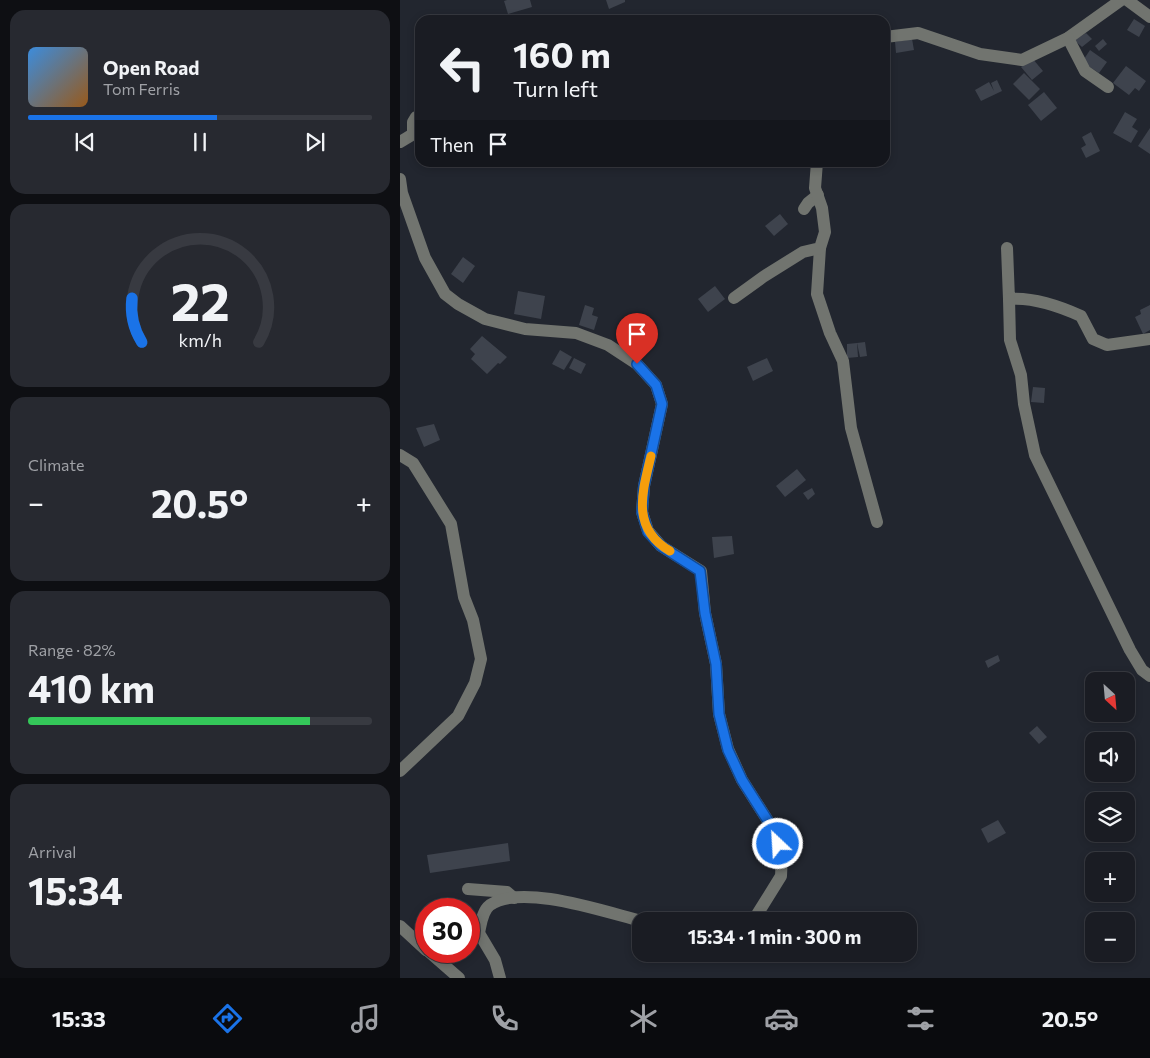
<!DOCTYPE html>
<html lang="en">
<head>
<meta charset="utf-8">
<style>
  :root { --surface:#1a1c23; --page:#272930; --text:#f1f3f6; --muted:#9fa1a6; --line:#383a41; --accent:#1a73e8 }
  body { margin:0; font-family:Commissioner,sans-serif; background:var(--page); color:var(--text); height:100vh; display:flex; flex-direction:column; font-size:19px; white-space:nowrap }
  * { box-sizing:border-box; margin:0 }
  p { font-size:16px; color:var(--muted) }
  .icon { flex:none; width:28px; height:28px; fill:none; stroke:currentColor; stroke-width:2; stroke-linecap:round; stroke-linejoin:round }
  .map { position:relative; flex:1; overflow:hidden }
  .panel { display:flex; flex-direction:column; gap:10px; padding:10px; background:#0e0f13; width:400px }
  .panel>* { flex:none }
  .guide { position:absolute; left:15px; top:15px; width:475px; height:152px; border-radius:15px; box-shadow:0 2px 8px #0003,0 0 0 1px var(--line); background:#1a1c23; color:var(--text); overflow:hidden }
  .needle { width:32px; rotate:154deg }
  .controls { position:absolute; left:685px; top:672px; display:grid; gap:10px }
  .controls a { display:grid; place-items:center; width:50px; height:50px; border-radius:10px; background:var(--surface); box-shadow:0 2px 8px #0003,0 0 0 1px var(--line); font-size:25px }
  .speed { position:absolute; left:15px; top:898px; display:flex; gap:10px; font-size:25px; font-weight:700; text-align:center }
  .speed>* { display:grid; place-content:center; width:65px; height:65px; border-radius:50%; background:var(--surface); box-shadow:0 2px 8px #0003,0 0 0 1px var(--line); line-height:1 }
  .speed .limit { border:8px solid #d22; background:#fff; color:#111 }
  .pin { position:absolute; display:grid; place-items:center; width:42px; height:42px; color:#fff; margin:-51px -21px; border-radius:50% 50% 50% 0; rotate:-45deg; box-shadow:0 0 5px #0007 }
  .pin .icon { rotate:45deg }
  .me { position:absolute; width:55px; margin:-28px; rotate:335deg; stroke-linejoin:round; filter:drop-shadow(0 0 4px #0008) }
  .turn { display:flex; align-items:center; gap:18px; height:105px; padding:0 15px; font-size:22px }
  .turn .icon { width:65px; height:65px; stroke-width:2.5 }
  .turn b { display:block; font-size:35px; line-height:42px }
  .then { display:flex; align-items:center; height:48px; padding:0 15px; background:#0003; gap:10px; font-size:19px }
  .big { font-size:38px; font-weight:700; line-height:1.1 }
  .panel .widget { flex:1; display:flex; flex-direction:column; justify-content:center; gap:8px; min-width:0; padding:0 18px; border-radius:15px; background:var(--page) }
  .panel .dial { align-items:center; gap:0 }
  .dial svg { height:130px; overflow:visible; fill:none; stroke:var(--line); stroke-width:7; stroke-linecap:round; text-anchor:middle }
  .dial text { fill:var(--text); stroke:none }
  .song { display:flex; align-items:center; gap:15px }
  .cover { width:60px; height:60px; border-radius:8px; background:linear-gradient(135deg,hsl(210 70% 55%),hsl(30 70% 35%)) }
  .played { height:5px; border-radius:2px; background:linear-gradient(90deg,var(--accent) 55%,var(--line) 55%) }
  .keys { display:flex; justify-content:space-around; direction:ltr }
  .heat { display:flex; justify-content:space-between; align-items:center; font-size:28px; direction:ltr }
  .charge { height:8px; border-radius:4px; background:linear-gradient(90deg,#34c759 82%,var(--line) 0) }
  .trip { position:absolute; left:232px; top:912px; width:285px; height:50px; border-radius:15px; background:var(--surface); box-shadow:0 2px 8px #0003,0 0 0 1px var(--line); font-weight:700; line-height:50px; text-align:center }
  .tab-bar { display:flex; height:80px; justify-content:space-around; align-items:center; background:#0a0b0e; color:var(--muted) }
  .tab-bar .icon { width:35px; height:35px }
  .tab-bar .current { color:var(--accent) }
  .tab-bar b { font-size:22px; color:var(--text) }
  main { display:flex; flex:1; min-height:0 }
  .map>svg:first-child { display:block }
  .building { fill:#3e434d }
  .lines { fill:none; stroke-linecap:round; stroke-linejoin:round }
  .minor { stroke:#71746f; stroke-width:12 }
  .route-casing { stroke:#114b97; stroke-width:12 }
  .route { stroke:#1a73e8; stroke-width:9 }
  .slow { stroke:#f59e0b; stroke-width:9 }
</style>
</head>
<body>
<main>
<section class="panel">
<div class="widget">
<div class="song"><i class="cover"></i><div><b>Open Road</b><p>Tom Ferris</p></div></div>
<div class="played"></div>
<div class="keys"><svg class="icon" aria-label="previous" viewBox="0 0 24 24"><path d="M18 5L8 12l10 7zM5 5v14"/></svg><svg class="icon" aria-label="pause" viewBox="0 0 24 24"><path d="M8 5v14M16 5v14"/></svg><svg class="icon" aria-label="next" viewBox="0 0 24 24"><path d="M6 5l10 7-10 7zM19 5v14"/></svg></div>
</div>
<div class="widget dial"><svg viewBox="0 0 100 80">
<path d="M14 69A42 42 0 1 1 86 69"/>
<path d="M14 69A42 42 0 0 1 8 42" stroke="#1a73e8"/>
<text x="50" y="56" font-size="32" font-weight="700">22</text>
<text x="50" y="72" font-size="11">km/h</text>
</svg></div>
<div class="widget"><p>Climate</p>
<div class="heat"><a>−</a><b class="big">20.5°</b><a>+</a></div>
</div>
<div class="widget"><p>Range · 82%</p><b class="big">410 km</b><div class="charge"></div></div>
<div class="widget"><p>Arrival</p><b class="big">15:34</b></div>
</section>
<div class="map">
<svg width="750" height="978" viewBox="0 0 750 978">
  <rect width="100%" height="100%" fill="#22262f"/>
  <g class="building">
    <path d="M107,0H130L132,7L108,14L104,1Z"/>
    <path d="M206,0H225V2L209,9Z"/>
    <path d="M734,19L745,26L739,37L727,30Z"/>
    <path d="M686,33L692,39L682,47L674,40Z"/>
    <path d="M512,39L514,50L496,53L495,42Z"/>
    <path d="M703,39L707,44L699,51L695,46Z"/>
    <path d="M690,50L707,62L699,73L682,62Z"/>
    <path d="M632,58L643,71L632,80L621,67Z"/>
    <path d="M726,66L746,81L739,91L735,88L729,95L713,83Z"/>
    <path d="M624,73L640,89L629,100L613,84Z"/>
    <path d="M597,80L602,91L581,101L575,90L589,82L594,91L591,83Z"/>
    <path d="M644,92L657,108L641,121L628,105Z"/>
    <path d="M725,112L737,119L732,127L738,131L731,143L713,133Z"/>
    <path d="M750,128V154L738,146Z"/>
    <path d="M691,132L700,151L686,158L681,148L686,145L682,137Z"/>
    <path d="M380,214L388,224L374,236L365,226Z"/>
    <path d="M63,257L75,266L63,283L51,274Z"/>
    <path d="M315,286L325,299L308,312L298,299Z"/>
    <path d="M118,291L145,296L141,319L114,314Z"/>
    <path d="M185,305L194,308L192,315L198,317L194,330L179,325Z"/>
    <path d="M750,305V330L743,334L735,317L741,314L740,310Z"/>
    <path d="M82,336L107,357L100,364L98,363L87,374L71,359L75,354L70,349Z"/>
    <path d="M465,342L467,356L460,357L457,343Z"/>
    <path d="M457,343L458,357L447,358V344Z"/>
    <path d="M160,350L172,357L164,370L152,364Z"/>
    <path d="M174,358L186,364L181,374L169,368Z"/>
    <path d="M367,358L373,371L353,381L347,367Z"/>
    <path d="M633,387L645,388L644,403L631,402Z"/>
    <path d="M34,424L40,440L24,447L16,428Z"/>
    <path d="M397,469L406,480L385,497L376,486Z"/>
    <path d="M412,488L415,494L408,500L403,493Z"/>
    <path d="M332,536L334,554L314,558L312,537Z"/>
    <path d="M598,655L600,661L588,668L585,661Z"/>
    <path d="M637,726L647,737L639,744L629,733Z"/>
    <path d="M598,820L606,833L588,843L581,829Z"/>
    <path d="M108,843L110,861L30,873L27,855Z"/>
  </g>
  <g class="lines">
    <g class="minor">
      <path d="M727,0L750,17"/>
      <path d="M485,37L518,33L580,54L622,60L668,38L721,0"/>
      <path d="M668,38L685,71L708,87"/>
      <path d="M13,134V122L16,117"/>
      <path d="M0,142L20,130"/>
      <path d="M0,179L2,193L25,258L45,294L58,304L85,319L125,329L176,333L208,345L237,364L256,385L262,404L244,486L242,512L248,531L261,546L301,571L305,613L316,664L319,714L328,749L342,780L375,832L382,855L381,876L353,921"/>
      <path d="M404,209L408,203L418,195"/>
      <path d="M420,248L417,294L430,333L443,361L451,428L477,522"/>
      <path d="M607,248L609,299C634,297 659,306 681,316L693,339L707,345L750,339"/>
      <path d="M334,298L363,277L403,252L420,248L425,232L422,208L415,188L417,162"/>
      <path d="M609,299L610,340L621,375L624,404L635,455L730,650L742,670L750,676"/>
      <path d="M0,455L13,463L51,524L64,597L73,620L81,659L75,683L58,716L0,771"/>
      <path d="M68,889L107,892L114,898"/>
      <path d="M0,926L26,950"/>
      <path d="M28,951L59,978"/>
      <path d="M100,978L95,960L79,933C81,924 82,911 90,905C122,883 205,912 241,921"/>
    </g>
  </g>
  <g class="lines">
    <defs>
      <path id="route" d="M237,364L256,385L262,404L244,486L242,512L248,532L261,546L300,571L305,613L316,664L319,714L328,750L342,780L375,832L378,844"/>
    </defs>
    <use href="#route" class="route-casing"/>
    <use href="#route" class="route"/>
    <path class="slow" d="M251,456C242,493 231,528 270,551"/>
  </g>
</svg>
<div class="controls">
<a><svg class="needle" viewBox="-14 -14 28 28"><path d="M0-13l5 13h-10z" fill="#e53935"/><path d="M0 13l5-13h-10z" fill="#9fa1a6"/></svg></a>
<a><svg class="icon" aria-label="sound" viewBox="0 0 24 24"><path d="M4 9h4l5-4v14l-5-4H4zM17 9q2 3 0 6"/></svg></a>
<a><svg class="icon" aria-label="layers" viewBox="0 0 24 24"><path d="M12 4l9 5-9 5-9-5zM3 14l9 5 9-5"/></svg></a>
<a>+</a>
<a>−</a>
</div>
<div class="speed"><div class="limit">30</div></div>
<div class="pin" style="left:237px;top:364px;background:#d93025"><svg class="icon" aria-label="arrive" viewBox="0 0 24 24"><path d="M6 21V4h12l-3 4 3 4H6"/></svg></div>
<svg class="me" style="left:378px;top:844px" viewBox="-20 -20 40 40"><circle r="17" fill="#1a73e8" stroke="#fff" stroke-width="3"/><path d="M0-11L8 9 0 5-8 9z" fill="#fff"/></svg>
<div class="trip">15:34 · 1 min · 300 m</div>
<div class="guide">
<div class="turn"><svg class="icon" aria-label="left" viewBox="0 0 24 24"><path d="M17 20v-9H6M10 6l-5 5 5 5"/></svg><div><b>160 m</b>Turn left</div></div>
<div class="then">Then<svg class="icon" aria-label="arrive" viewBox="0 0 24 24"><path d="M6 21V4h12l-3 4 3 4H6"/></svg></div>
</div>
</div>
</main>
<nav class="tab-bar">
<b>15:33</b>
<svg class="icon current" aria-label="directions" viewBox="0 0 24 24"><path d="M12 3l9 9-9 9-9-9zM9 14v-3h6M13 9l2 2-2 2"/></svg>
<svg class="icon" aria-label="music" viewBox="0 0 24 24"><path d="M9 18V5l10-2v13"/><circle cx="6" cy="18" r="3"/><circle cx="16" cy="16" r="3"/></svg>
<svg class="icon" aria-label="phone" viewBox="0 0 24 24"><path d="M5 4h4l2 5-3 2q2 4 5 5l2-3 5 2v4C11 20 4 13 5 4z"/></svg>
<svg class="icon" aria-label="climate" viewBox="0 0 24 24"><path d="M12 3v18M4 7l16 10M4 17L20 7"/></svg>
<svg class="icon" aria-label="car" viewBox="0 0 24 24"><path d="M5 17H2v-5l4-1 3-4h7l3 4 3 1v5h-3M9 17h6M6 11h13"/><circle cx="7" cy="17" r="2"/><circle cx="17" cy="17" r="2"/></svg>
<svg class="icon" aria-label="filters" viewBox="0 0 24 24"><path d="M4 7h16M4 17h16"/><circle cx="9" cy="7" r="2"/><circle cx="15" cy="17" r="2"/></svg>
<b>20.5°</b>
</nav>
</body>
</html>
